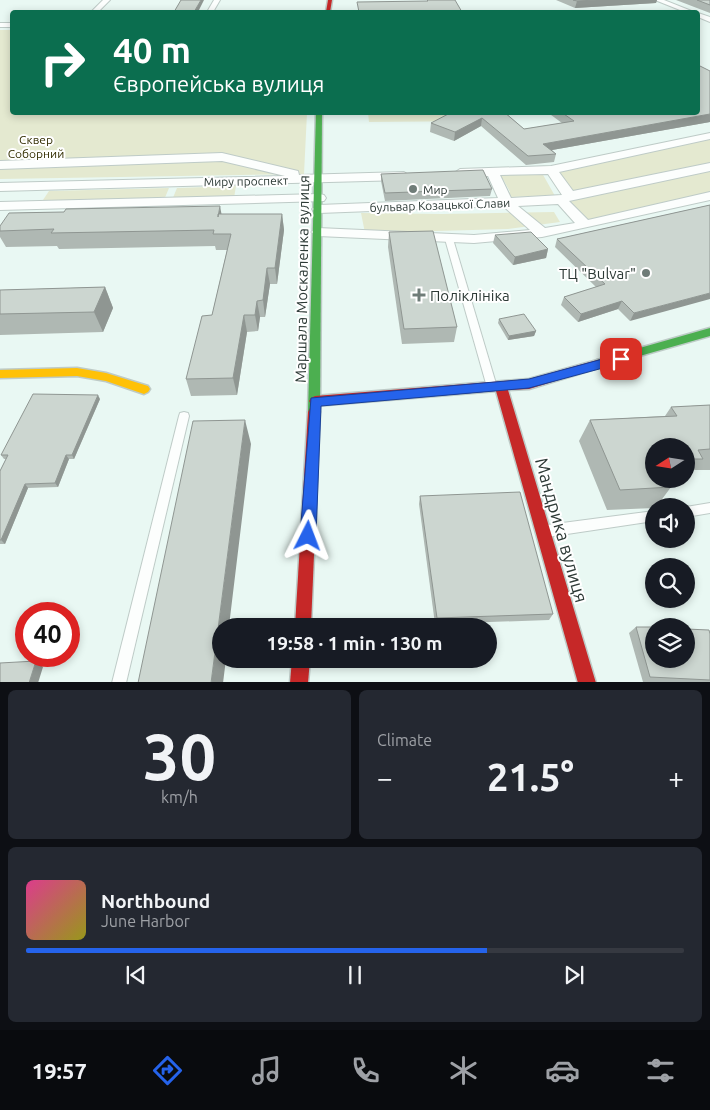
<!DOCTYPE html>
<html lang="en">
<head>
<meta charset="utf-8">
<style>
  :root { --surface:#171b24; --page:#242831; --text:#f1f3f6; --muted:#9ea1a6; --line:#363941; --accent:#2563eb }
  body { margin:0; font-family:Ubuntu,sans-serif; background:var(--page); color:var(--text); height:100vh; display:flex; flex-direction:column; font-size:19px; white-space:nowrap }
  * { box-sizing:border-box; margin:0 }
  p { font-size:16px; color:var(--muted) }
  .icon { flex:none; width:28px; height:28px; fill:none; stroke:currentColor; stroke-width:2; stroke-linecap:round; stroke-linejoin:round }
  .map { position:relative; height:682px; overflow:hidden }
  .details { display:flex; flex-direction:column; gap:8px; padding:8px; background:#0d0f14; flex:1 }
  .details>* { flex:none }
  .top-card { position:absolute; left:10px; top:10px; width:690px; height:105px; border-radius:5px; box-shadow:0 2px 8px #0003; background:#0b6e4f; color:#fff; overflow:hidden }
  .needle { width:32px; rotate:258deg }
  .tools { position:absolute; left:645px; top:438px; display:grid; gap:10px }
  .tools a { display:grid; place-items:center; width:50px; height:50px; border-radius:50%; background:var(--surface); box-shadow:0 2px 8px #0003; font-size:25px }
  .speed { position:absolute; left:15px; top:602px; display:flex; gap:10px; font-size:25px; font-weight:700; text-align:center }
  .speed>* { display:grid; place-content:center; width:65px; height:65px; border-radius:50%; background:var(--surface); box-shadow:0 2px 8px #0003; line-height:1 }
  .speed .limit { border:8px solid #d22; background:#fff; color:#111 }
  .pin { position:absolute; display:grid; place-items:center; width:42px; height:42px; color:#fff; margin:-21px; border-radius:10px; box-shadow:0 2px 8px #0006 }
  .me { position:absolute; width:55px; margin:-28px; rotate:3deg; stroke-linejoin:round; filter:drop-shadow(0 0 4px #0008) }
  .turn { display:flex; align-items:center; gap:18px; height:105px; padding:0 20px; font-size:22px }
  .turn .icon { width:65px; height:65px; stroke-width:2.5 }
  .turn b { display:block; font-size:35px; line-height:42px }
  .big { font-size:38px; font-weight:700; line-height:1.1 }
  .details .tile { flex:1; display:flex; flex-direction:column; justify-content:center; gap:8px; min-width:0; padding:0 18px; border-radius:8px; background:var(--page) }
  .details .dial { align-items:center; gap:0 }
  .dial b { font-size:65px; line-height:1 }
  .song { display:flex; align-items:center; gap:15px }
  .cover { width:60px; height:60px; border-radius:8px; background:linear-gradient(135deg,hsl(330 70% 55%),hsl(60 70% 35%)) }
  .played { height:5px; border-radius:2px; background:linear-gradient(90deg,var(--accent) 70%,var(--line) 70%) }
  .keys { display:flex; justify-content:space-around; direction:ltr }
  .heat { display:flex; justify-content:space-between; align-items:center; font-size:28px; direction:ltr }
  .details .tiles { flex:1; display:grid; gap:8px; grid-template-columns:1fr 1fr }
  .tile:last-child { grid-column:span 2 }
  .trip { position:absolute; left:212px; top:618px; width:285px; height:50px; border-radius:25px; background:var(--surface); box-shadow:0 2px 8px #0003; font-weight:700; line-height:50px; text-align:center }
  .tabs { display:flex; height:80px; justify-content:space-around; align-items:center; background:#090b0e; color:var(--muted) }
  .tabs .icon { width:35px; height:35px }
  .tabs .on { color:var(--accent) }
  .tabs b { font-size:22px; color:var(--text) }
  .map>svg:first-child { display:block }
  .green { fill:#e4e9d0 }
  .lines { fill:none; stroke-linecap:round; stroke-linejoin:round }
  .lane-casing { stroke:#becbc7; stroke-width:2 }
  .street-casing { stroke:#becbc7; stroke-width:2 }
  .fast-casing { stroke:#becbc7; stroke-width:3 }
  .slow-casing { stroke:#becbc7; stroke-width:3 }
  .jam-casing { stroke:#becbc7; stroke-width:3 }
  .lane { fill:#fcfefd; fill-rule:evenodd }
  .street { fill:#fcfefd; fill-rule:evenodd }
  .fast { fill:#4caf50; fill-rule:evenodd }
  .slow { fill:#ffc107; fill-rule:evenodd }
  .jam { fill:#c62828; fill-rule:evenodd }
  .wall { fill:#afb8b3; fill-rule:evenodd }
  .shaded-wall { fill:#8f9692 }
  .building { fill:#ccd6d0; stroke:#8f9692 }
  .route { fill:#2563eb; stroke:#184099 }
  .poi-dot { fill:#6f7c78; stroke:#fff; stroke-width:2 }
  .labels { text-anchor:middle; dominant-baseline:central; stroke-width:4; stroke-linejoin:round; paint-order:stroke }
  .far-park-label { font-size:12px; fill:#322d00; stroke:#fff }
  .far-street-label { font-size:12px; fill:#2d3a36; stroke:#fff }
  .far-poi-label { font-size:12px; fill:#2d3a36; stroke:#fff; text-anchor:start }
  .poi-label { font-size:15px; fill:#2d3a36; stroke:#fff; text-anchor:end }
  .street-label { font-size:15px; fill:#2d3a36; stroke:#fff }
  .near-street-label { font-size:18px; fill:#2d3a36; stroke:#fff }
</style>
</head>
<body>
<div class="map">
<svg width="710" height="683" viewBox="0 0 710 683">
  <rect width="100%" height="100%" fill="#e9f8f3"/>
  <g class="green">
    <path d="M0,30H12V112L307,113L304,174L0,179Z"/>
    <path d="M368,113H482L485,121L369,122Z"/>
    <path d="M710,137V196L585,225L561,200L570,197L551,170Z"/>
    <path d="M542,173L555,196L507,197L505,193L510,192L503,179H499L497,174Z"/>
    <path d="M236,186L234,198L172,200L177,188Z"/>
    <path d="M169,188L164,200L41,203L49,191Z"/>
    <path d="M554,212L560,222L508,229L365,233L361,213L442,214Z"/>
  </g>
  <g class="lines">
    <defs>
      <g id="lane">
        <path d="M446,237H452L453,239L497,387L495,390H489L487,387L445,239Z"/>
        <path d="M184,412L188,413L189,416L126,683H112L179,416L180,413Z"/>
        <path d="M710,503V513L686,517V507Z"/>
        <path d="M654,511V521L547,537L543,535L541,531L543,527L547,525Z"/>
      </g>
      <g id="street">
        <path d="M103,0H110L98,12H91Z"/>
        <path d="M214,0H220L213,12H207Z"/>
        <path d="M655,0H664L694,12H685Z"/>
        <path d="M698,13L710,17V22L698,17Z"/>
        <rect x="0" y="23" width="12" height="4"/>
        <path d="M710,133V139L559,172L573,191L710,163V171L569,201L588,220L710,192V200L542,237L474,243L318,236L311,232L318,228L474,235L530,230L503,206L319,213L312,209L319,205L498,198L488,176L460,177L454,173L460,169L551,166ZM548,174L562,195L511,198L500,175ZM558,204L575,223L545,228L518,206Z"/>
        <path d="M222,153L298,171L299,175L404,172L410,176L404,180L0,191V183L285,176L222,161L0,169V161Z"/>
        <path d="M319,194L324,195L326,198L324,201L0,210V202Z"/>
      </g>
      <g id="fast">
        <path d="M316,112H322L320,412L318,416L314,417L310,416L308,412Z"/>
        <path d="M710,328V336L601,367L597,366L595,363L597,360L601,359Z"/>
      </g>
      <path id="slow" d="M77,368L106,373L148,386L150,389L148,392L144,394L106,381L77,376L0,378V370Z"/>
      <g id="jam">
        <path d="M328,0H332L330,12H326Z"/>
        <path d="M601,359L605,360L607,363L605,366L529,389L508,390L596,683H578L496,391L315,406L311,404L309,401L311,398L315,396L529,379Z"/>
        <path d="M314,407L318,408L320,412L311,626H295L308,412L310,408Z"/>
        <path d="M292,659H310L308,683H290Z"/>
      </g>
    </defs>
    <use href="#lane" class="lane-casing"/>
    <use href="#street" class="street-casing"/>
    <use href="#fast" class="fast-casing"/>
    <use href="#slow" class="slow-casing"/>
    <use href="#jam" class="jam-casing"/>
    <use href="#lane" class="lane"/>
    <use href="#street" class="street"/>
    <use href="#fast" class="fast"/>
    <use href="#slow" class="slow"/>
    <use href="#jam" class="jam"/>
  </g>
  <g class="wall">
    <path d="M556,0H657L656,3L575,8Z"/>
    <path d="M672,0H710V13L676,0Z"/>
    <path d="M710,71V122L552,150L556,154L554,162L526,165L481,126L454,141L430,132L431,123L504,112L524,129L562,123L547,112H698Z"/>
    <path d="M381,174L492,189L490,196L385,201L381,181Z"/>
    <path d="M710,205L630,321L618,309L578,322L561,305L564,297L596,287L555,247L557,239Z"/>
    <path d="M222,214H282L284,230L277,284H270L265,317H260L258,331L247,332L237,395L191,396L186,379L212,315L227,250H216L215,246L59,249L57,246L6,247L0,237V226Z"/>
    <path d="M389,232L457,327L454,342L402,344L388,247Z"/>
    <path d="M495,235L548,249L546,258L513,265L493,243Z"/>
    <path d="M105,287L113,308L103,332L0,335V290Z"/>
    <path d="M499,319L536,331L534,336L508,340L498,323Z"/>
    <path d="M100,399L74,459H69L58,487L28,488L5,544H0V471L6,459H4L1,455Z"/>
    <path d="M710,405V470H694L687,480L668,481L671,487L657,506H654V508L607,510L579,441L590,420L665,416L671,407ZM654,446H686V479H654Z"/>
    <path d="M420,496L553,614L549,620L435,624L419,504Z"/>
    <path d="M636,627L710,634V683L643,682L629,633Z"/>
  </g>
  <g class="shaded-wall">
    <path d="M201,0H204L198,12H194Z"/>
    <path d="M597,0H657L656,3L575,8L577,1Z"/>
    <path d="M710,114V122L541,152L543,144Z"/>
    <path d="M482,118L481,126L454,141L455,132Z"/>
    <path d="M220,206L223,222L218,217Z"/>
    <path d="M282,214L284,230L277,284L275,268Z"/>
    <path d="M548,249L546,258L513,265L515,257Z"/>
    <path d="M267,268L270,284L265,317L263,300Z"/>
    <path d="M105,287L113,308L103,332L94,312Z"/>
    <path d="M710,293V299L630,321L634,313Z"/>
    <path d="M257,301L260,317L258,331L255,315Z"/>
    <path d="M622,301L618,309L578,322L581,314Z"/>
    <path d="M244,315L247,332L237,395L233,378Z"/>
    <path d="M536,331L534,336L508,340L509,336Z"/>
    <path d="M98,395L100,399L74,459L72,455Z"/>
    <path d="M245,420L251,444L229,626H221V659H226L223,683H211Z"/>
    <path d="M66,455L69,459L58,487L55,483Z"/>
    <path d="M25,484L28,488L5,544L1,540Z"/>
    <path d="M36,661L43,667L38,683H29Z"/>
  </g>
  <g class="building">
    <path d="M181,0H201L194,12H174Z"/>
    <path d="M427,0H455L462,12H359L357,2L428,1Z"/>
    <path d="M573,0H597L577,1Z"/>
    <path d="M697,0H710V5Z"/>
    <path d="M698,65L710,71V114L543,144L556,154L528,156L482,118L455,132L431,123L452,112H504L524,129L574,121L561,112H698Z"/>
    <path d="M483,170L492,189L385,193L381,174Z"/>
    <path d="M710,205V293L634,313L622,301L581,314L564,297L605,284L557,239Z"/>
    <path d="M220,206L218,217V214H282L275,268H267L263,300L257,301L255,315H244L233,378L186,379L202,316L212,315L231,234H213L214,230L51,233L54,229L0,231V226L9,213L64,212L66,209Z"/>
    <path d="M433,231L457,327L404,329L389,232Z"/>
    <path d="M531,232L548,249L515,257L495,235Z"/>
    <path d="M105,287L94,312L0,314V290Z"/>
    <path d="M524,314L536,331L509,336L499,319Z"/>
    <path d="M33,394L98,395L72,455H66L55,483L25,484L1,540H0V471L8,455H1Z"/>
    <path d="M710,405V449L698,450L703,459H686V446H654V479H667L671,487L620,490L590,420L677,416L671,407Z"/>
    <path d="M245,420L211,683H138L193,421Z"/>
    <path d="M520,492L553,614L437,618L420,496Z"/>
    <path d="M636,627H654V659H686V629L709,630L710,634V680L650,677Z"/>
    <path d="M36,661L29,683H0V663Z"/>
  </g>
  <path class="route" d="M621,354L625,356V362L529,388L321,406L316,536L313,541L308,543L303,541L300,536L311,398L529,379Z"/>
  <g class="poi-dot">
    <circle cx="413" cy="189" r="5"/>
    <circle cx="646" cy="273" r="5"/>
    <path d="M416.5 287.5h5v5h5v5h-5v5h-5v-5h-5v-5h5z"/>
  </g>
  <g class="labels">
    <g class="far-park-label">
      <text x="36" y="139">Сквер<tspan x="36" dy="14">Соборний</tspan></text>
    </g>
    <g class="far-street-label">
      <text transform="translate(246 181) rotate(-1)">Миру проспект</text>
      <text transform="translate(440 205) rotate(-2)">бульвар Козацької Слави</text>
    </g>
    <g class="far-poi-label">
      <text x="423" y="189">Мир</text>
    </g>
    <g class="poi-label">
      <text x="636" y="273">ТЦ "Bulvar"</text>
      <text x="430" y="295" text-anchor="start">Поліклініка</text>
    </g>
    <g class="street-label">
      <text transform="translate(302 279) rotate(-89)">Маршала Москаленка вулиця</text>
    </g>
    <g class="near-street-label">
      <text transform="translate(562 530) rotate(74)">Мандрика вулиця</text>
    </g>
  </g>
</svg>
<div class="tools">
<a><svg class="needle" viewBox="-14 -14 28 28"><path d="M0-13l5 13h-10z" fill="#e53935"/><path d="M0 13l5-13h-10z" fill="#9ea1a6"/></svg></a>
<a><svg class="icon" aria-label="sound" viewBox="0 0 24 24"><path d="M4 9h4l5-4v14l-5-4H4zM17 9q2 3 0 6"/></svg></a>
<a><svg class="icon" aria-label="search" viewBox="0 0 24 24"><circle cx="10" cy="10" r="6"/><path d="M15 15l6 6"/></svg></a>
<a><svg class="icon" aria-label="layers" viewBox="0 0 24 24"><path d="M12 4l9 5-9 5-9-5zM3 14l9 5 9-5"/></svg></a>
</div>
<div class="speed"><div class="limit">40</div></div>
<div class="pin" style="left:621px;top:359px;background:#d93025"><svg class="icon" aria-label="arrive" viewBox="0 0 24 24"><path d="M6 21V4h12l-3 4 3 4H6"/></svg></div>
<svg class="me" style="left:308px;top:536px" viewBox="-20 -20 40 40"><path d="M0-17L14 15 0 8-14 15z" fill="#2563eb" stroke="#fff" stroke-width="4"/></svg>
<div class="trip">19:58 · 1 min · 130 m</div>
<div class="top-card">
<div class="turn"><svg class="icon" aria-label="right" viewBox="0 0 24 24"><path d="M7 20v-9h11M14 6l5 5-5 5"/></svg><div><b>40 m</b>Європейська вулиця</div></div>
</div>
</div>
<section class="details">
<div class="tiles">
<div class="tile dial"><b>30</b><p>km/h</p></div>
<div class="tile"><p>Climate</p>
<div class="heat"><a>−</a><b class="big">21.5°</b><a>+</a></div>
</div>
<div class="tile">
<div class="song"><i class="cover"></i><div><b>Northbound</b><p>June Harbor</p></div></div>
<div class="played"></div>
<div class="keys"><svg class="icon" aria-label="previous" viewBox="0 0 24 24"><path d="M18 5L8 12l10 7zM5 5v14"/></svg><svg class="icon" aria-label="pause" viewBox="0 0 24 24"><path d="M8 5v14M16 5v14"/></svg><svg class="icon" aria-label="next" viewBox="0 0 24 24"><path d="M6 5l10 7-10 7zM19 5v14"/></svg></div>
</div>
</div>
</section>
<nav class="tabs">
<b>19:57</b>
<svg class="icon on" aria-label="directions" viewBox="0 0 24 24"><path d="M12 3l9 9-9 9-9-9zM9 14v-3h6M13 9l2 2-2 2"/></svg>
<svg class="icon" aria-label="music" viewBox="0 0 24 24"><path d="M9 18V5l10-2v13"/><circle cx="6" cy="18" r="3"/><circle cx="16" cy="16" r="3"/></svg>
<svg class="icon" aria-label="phone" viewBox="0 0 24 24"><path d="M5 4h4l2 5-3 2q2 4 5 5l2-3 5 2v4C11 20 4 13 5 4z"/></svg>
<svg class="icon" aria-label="climate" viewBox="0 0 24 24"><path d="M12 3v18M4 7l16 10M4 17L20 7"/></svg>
<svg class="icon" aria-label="car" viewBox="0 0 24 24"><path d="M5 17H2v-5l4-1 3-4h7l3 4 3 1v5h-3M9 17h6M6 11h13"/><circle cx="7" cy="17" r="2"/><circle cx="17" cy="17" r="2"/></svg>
<svg class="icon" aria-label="filters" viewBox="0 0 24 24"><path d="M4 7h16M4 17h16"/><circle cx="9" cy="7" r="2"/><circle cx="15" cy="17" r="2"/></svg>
</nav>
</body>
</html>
